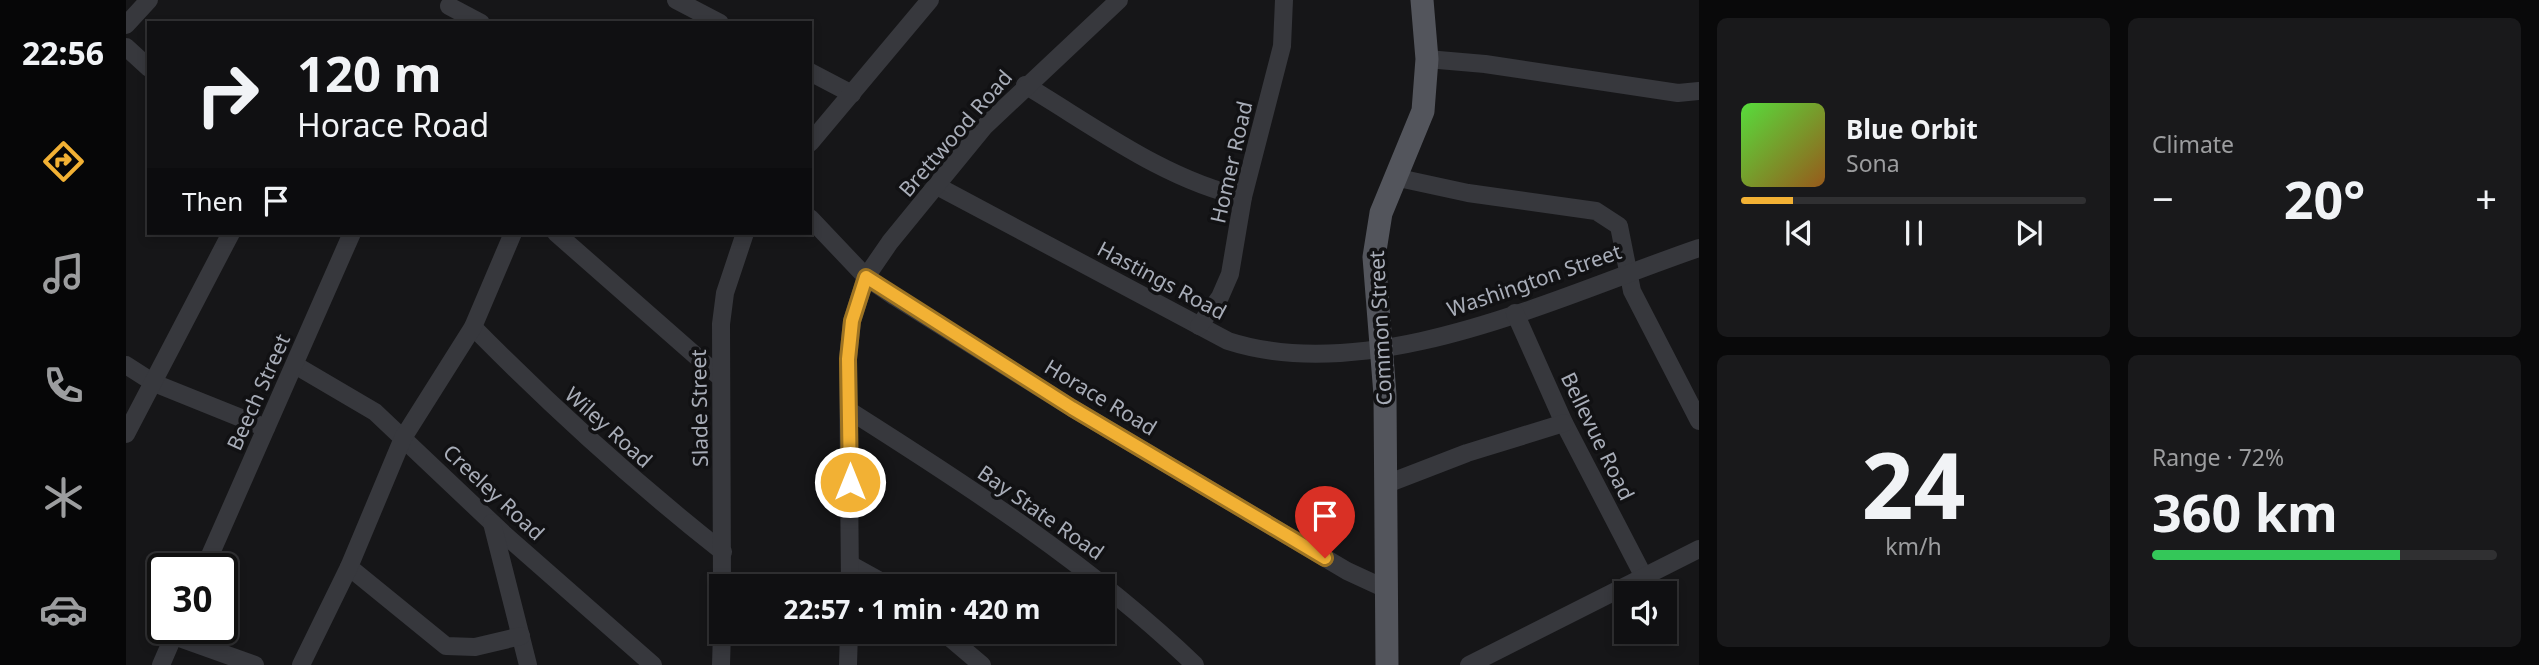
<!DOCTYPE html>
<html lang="en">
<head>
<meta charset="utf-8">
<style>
  :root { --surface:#101012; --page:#19191b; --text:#f1f3f6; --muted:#9c9d9f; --line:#303032; --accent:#f2b134 }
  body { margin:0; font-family:"Noto Sans",sans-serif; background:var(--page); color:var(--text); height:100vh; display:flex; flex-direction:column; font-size:26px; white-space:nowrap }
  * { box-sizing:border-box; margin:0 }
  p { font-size:23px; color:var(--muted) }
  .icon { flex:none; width:38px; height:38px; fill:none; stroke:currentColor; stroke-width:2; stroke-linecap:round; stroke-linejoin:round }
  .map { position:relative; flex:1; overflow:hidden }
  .drawer { display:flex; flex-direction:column; gap:18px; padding:18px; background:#09090a; width:840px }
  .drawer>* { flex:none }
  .banner { position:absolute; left:21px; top:21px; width:665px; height:214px; border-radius:0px; box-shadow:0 4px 10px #0003,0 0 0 2px var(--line); background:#101012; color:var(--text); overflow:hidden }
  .fabs { position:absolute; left:1488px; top:581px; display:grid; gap:14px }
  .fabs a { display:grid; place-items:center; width:63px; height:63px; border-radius:0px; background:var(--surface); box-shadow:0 4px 10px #0003,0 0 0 2px var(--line); font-size:35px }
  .speed { position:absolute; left:21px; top:553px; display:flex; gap:14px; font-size:35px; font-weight:700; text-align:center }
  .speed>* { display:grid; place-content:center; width:91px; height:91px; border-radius:50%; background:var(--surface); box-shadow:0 4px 10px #0003,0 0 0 2px var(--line); line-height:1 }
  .speed .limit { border:4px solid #111; border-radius:10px; background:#fff; color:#111 }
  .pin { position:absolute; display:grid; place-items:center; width:60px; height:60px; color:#fff; margin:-72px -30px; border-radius:50% 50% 50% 0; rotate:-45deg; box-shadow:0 0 7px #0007 }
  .pin .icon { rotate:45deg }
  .me { position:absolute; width:77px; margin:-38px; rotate:0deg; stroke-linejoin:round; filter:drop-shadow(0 0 5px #0008) }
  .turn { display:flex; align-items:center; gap:24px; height:147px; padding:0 35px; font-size:32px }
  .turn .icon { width:91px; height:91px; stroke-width:2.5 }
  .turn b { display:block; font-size:49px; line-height:60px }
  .then { display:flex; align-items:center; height:66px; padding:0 35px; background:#0003; gap:14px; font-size:26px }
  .big { font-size:52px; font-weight:700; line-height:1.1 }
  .drawer .widget { flex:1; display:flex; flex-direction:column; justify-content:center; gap:10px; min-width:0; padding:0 24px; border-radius:10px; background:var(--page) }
  .drawer .dial { align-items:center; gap:0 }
  .dial b { font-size:91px; line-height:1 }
  .song { display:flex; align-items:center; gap:21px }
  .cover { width:84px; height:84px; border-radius:10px; background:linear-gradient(135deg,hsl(110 70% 55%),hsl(30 70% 35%)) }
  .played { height:7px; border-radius:4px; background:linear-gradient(90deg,var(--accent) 15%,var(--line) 15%) }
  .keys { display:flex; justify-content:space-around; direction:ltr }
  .heat { display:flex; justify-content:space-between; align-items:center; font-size:38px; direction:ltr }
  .charge { height:10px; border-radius:5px; background:linear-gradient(90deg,#34c759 72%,var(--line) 0) }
  .drawer .tiles { flex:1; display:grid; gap:18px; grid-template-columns:repeat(2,1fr) }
  .trip { position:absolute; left:583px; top:574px; width:406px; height:70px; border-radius:0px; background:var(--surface); box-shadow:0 4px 10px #0003,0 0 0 2px var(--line); font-weight:700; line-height:70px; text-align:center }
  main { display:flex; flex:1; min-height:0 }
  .tabs { display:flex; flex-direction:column; width:126px; justify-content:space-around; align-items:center; background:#060607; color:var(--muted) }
  .tabs .icon { width:49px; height:49px }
  .tabs .current { color:var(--accent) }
  .tabs b { font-size:32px; color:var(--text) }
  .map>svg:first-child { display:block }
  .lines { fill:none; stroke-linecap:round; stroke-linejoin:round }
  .minor { stroke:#37383d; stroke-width:18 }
  .major { stroke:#53555c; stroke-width:23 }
  .route-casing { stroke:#9d7322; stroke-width:18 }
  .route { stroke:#f2b134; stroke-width:12 }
  .labels { text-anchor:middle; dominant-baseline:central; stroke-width:7; stroke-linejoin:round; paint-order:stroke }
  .street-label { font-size:21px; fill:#a8adb8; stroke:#111113 }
</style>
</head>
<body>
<main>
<nav class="tabs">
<b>22:56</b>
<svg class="icon current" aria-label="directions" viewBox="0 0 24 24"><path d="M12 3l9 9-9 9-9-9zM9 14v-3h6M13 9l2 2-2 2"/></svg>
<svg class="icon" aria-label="music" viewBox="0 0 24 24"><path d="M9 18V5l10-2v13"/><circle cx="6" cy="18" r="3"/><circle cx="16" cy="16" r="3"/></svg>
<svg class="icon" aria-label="phone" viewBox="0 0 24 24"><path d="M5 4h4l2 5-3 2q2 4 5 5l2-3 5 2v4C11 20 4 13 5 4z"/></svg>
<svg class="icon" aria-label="climate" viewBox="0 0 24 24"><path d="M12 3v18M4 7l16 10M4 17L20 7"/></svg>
<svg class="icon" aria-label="car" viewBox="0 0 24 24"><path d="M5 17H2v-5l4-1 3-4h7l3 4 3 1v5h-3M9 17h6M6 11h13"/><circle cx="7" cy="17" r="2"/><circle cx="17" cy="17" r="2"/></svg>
</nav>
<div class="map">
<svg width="1573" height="665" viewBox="0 0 1573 665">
  <rect width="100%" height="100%" fill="#161618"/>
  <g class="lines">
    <g class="minor">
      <path d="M550,0L594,23"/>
      <path d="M323,6L355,23"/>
      <path d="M0,25L23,0"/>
      <path d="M0,47L23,68"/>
      <path d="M1301,59L1359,64L1552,93L1573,91"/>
      <path d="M684,72L726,94"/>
      <path d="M899,85C968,126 1039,180 1117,197"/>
      <path d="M684,143L804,0"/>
      <path d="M1268,177L1342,193L1470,211L1493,226L1506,291L1573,421"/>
      <path d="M811,186L1102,341C1247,388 1435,295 1573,248"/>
      <path d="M684,218L740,277L769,297L946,408L1221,571L1260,589"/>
      <path d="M430,233L595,378"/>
      <path d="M1389,313L1438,423L1518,577"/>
      <path d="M1073,326L1094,297L1104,274L1117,197L1156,46L1158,0"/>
      <path d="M347,327C426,407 508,482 597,552"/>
      <path d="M0,365L28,383L140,428"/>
      <path d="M169,365L249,412L379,535L527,665"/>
      <path d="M724,411C844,487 966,566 1069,665"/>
      <path d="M0,434L105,233"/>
      <path d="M1258,485L1341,453L1438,423"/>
      <path d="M366,523L402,665"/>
      <path d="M725,565L763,586"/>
      <path d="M223,567L320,646L349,647L395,636"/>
      <path d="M78,569L226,233"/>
      <path d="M596,586L595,324L599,293L619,233"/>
      <path d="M724,586L722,359L726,321L740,277L764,242L858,127L993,0"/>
      <path d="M817,632L856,665"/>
      <path d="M48,636L129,665"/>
      <path d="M35,665L51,628"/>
      <path d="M175,665L223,567L277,438L347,327L387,233"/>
      <path d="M595,665L596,632"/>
      <path d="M722,665L723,632"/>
      <path d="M1343,665L1573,549"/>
    </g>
    <path class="major" d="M1261,665L1259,395L1248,257L1255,213L1297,111L1301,59L1296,0"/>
  </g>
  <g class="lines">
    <defs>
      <path id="route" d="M724,482L722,359L726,321L740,277L946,408L1199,558"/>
    </defs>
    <use href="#route" class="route-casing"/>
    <use href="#route" class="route"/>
  </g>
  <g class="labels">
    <g class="street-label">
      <text transform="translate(829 133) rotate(-49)">Brettwood Road</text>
      <text transform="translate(1105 162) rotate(-77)">Homer Road</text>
      <text transform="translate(1036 280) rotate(28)">Hastings Road</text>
      <text transform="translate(1408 280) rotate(-19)">Washington Street</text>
      <text transform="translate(1254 328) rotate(-93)">Common Street</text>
      <text transform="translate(132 392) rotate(-66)">Beech Street</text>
      <text transform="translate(975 397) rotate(31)">Horace Road</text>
      <text transform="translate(573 408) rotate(-91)">Slade Street</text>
      <text transform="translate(483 427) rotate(42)">Wiley Road</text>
      <text transform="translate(1472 436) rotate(64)">Bellevue Road</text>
      <text transform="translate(368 492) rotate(43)">Creeley Road</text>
      <text transform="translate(915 512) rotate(35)">Bay State Road</text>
    </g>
  </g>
</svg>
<div class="fabs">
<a><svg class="icon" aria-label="sound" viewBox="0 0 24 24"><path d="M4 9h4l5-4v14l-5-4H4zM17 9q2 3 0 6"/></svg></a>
</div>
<div class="speed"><div class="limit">30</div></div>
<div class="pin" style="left:1199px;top:558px;background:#d93025"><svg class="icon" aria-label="arrive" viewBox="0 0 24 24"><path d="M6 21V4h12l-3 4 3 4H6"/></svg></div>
<svg class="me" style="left:724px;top:482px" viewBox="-20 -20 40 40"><circle r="17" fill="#f2b134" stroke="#fff" stroke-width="3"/><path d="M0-11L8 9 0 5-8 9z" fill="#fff"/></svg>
<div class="trip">22:57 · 1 min · 420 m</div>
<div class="banner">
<div class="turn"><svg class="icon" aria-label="right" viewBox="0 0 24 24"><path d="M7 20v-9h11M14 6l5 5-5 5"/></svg><div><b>120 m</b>Horace Road</div></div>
<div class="then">Then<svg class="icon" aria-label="arrive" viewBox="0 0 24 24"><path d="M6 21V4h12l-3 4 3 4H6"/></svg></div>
</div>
</div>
<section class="drawer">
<div class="tiles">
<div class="widget">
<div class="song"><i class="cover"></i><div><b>Blue Orbit</b><p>Sona</p></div></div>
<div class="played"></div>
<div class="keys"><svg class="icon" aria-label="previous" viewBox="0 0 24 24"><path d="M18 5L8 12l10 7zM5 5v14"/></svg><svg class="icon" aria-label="pause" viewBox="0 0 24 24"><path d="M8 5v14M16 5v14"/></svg><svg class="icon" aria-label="next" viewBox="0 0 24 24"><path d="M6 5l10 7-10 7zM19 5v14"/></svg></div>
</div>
<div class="widget"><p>Climate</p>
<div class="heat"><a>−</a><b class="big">20°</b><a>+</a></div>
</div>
<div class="widget dial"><b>24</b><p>km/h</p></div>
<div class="widget"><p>Range · 72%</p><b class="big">360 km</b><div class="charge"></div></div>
</div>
</section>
</main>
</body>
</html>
